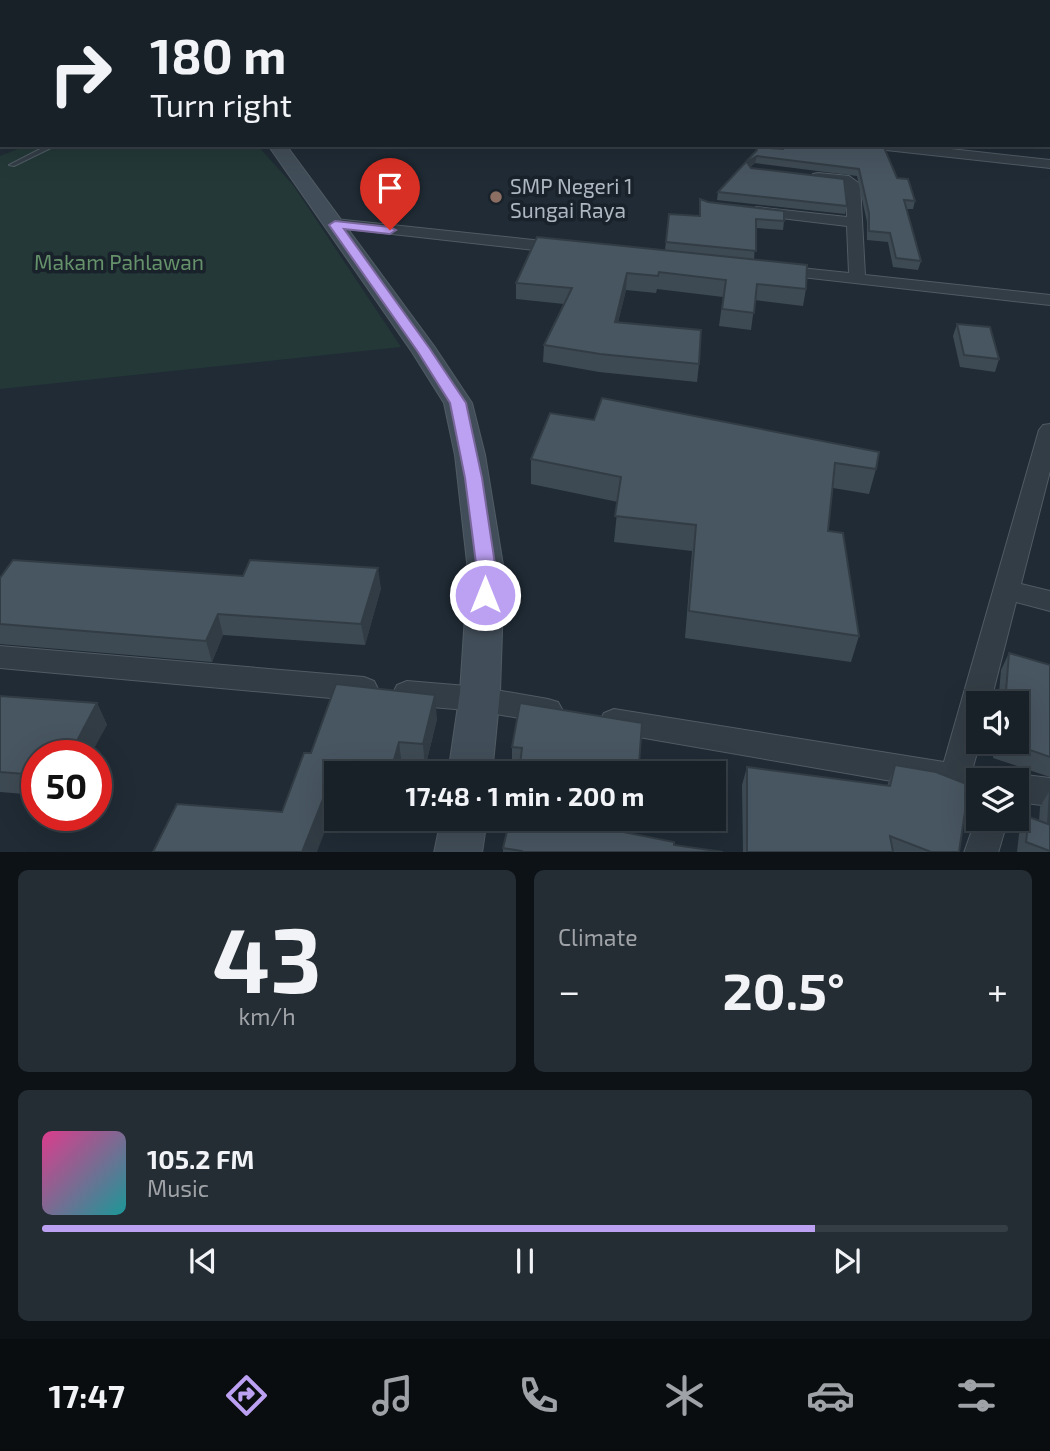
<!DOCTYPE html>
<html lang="en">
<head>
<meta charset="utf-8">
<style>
  :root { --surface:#182028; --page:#252d34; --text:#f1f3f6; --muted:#9fa3a8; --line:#363e45; --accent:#bca0f2 }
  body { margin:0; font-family:"Exo 2",sans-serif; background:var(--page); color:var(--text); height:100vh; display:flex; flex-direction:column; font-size:26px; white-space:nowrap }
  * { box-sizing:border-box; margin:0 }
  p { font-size:23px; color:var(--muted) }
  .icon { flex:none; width:38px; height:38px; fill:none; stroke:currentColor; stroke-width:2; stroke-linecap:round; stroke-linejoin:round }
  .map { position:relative; height:852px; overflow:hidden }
  .sheet { display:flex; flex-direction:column; gap:18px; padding:18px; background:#0d1216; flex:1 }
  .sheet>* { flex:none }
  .guide { position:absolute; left:0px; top:0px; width:1050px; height:147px; box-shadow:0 7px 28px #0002,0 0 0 2px var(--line); background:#182028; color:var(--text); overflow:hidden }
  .controls { position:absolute; left:966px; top:691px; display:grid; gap:14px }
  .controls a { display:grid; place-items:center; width:63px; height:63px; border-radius:0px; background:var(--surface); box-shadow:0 7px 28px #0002,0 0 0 2px var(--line); font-size:35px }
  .speed { position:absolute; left:21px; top:740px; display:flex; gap:14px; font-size:35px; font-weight:700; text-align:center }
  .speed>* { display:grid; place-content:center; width:91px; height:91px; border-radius:50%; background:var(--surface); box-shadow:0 7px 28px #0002,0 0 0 2px var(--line); line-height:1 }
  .speed .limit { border:10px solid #d22; background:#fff; color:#111 }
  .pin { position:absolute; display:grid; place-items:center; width:60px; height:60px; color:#fff; margin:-72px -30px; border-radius:50% 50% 50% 0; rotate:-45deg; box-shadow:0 0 7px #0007 }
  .pin .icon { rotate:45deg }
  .me { position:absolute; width:77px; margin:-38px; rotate:0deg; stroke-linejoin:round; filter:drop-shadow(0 0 5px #0008) }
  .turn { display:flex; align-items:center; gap:24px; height:147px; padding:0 35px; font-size:32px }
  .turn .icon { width:91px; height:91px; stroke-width:2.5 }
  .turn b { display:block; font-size:49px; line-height:60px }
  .big { font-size:52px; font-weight:700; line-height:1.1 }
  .sheet .widget { flex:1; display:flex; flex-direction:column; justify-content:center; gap:10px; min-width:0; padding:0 24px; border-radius:10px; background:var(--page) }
  .sheet .dial { align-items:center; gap:0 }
  .dial b { font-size:91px; line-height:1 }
  .song { display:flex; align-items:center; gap:21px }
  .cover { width:84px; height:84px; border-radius:10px; background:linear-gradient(135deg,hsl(330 70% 55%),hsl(180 70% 35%)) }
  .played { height:7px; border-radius:4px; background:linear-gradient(90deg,var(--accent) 80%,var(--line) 80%) }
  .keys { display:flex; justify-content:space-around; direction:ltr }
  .heat { display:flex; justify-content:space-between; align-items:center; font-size:38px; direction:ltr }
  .sheet .tiles { flex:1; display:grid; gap:18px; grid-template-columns:1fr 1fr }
  .widget:last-child { grid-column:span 2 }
  .trip { position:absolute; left:324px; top:761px; width:402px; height:70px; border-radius:0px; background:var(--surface); box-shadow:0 7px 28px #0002,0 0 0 2px var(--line); font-weight:700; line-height:70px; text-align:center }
  .tab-bar { display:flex; height:112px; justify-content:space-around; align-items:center; background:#0a0d10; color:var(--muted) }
  .tab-bar .icon { width:49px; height:49px }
  .tab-bar .active { color:var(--accent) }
  .tab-bar b { font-size:32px; color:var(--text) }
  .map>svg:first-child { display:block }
  .green { fill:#233837 }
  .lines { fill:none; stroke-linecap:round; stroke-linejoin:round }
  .lane-casing { stroke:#505b64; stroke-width:2 }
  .street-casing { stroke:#505b64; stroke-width:2 }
  .secondary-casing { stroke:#505b64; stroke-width:2 }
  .lane { fill:#333d45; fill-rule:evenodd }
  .street { fill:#333d45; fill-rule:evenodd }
  .secondary { fill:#414d58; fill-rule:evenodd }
  .wall { fill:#3e4a53 }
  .shaded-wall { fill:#323c44 }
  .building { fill:#485661; stroke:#323c44; stroke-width:2 }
  .route { fill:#bca0f2; stroke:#7a689d; stroke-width:2 }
  .education-dot { fill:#8d6e63; stroke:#19222a; stroke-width:2.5 }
  .labels { text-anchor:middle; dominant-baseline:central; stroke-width:7; stroke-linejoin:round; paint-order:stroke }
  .far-poi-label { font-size:21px; fill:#adb8c3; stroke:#19222a; text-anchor:start }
  .far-park-label { font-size:21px; fill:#66926b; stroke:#19222a }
</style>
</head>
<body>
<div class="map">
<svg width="1050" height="853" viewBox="0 0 1050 853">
  <rect width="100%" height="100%" fill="#202b35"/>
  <path class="green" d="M28,145H257L293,185L401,347L0,389V156Z"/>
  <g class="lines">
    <defs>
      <path id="lane" d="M48,145H57L14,166L9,165Z"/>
      <g id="street">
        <rect x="0" y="78" width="2" height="6"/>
        <path d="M871,145H915L1050,160V168L877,149Z"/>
        <path d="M818,173L849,176L860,184L865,275L1050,295V305L775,274L773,271L775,268L781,266L849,273L847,226L756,215L749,211L756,207L847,217L846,186L813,180V174Z"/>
        <path d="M335,219L561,243L569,248L561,253L330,227L327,224L330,221Z"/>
        <path d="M1050,424V471L1021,584L1050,591V611L1016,602L990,704H978L980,742L973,767L989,772L993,780H978V796L604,731L599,722L604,713L614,709L944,762L1039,430L1043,425Z"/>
        <path d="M0,646L364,677L374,681L378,689L374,697L364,701L0,668Z"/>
        <path d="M407,681L479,687L548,699L558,702L563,711L558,720L548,723L479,711L407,705L397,701L393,693L397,685Z"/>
        <path d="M1017,774L1050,778V806L1017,802V780H1005Z"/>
        <path d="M978,813V819H1008L998,853H964Z"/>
      </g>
      <g id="secondary">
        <path d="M58,0H73L74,2H59Z"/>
        <path d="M268,145H286L434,346L472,403L485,455L504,571L500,692L492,774H448L460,692L468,571L455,455L444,403L412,352Z"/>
        <path d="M441,819H487L482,853H434Z"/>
      </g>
    </defs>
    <use href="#lane" class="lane-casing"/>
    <use href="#street" class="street-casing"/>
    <use href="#secondary" class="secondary-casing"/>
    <use href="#lane" class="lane"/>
    <use href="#street" class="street"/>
    <use href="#secondary" class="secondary"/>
  </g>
  <g class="wall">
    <path d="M1023,0H1050V9L1048,8V2H1029Z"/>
    <path d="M1048,84H1050V100H1048V103H1050V121H1048Z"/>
    <path d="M756,147L783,149L897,178L915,201L913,209H907L921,261L918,270L893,267L888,242L867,240V222L857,176L755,163L750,167L847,206L845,214L717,200L718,192L756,151Z"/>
    <path d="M700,199L708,202L784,221L783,230L756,228L754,260L806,289L803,306L755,300L751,330L719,326L723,297L657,289L656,293L626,290L618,322L699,364L697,382L599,372L543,362L544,345L564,304L516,299V283L665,250L669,214L699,216Z"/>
    <path d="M957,324L999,359L995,372L960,367L953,336Z"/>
    <path d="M550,413L876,469L869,494L833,488L828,531L859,636L851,662L685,638L692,551L614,542L618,502L531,484V459Z"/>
    <path d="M0,578L381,588L365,645L223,635L212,662L0,644Z"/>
    <path d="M1009,653L1050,665V777L993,758L995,742H1017V704H998L1001,670Z"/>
    <path d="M0,696L97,703L107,725L37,756V795L0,792Z"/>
    <path d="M437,719L425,768L402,766L400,774H336V819H388L385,831L328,823L282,812L311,753Z"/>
    <path d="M642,723L638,774H519L520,766L512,765V747Z"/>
    <path d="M895,765L959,852H743L742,785L747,767L887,786Z"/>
    <path d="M1050,790V852H1017L1019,834L1029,817L1039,821L1040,807Z"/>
    <path d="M618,831L674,845L723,852H503V848Z"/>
  </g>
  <g class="shaded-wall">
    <path d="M757,156L755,163L745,169L747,162Z"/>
    <path d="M627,273L626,290L614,339L615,322Z"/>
    <path d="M378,568L381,588L365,645L361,624Z"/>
    <path d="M218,614L223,635L212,662L206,641Z"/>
    <path d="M435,695L437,719L425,768L423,744Z"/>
    <path d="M97,703L107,725L90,756H69Z"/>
    <path d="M399,742L402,766L400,774H390Z"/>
    <path d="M323,799L328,823L317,852H302Z"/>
    <path d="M383,819H388L385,831Z"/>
  </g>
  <g class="building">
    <path d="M149,0H186L188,2H152Z"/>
    <path d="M2,19V71L0,70V20Z"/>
    <path d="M1048,84H1050V93H1048L1050,114L1048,113Z"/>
    <path d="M784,145H883L897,178L908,179L915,201L904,200L921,261L896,258L890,233L869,231V213L859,169L757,156L747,162L751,168L844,179L847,206L718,192L757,150L756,147L783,149Z"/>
    <path d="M700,199L708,202L784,211V221L756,219V251L666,242L669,214L700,216Z"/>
    <path d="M537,237L807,265L806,289L757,284L754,313L722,309L726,280L659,272L658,276L627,273L615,322L701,330L699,364L600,354L544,345L572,288L516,283Z"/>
    <path d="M957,324L990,327L999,359L964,355Z"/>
    <path d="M602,398L879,452L876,469L835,463L828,531L843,533L859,636L689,611L696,525L615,516L621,477L531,459L550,413L594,420Z"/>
    <path d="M13,560L243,576L250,560L378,568L361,624L218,614L206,641L0,624V578Z"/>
    <path d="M1009,653L1050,665V757L1007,742H1017V704H1005Z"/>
    <path d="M336,684L435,695L423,744L399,742L390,774H336V801L323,799L302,852H153L177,804L282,812L304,753H311Z"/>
    <path d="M0,696L97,703L69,756H37V775L0,772Z"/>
    <path d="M520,703L642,723L639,765L623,763L622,774H519L522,748L512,747Z"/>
    <path d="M895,765L936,772L969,785L959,852H931L890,836L893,852H747V767L890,786Z"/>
    <path d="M1050,791V851L1026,842L1029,817L1048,824Z"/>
    <path d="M510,819H619L618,831L674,842V845L723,852H520L521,851L503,848Z"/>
  </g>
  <path class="route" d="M335,221L390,227L396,230L390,234L344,229L430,349L466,403L482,478L496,571L495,595L492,600L485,602L478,600L475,595L477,571L465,478L450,403L418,352L329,225Z"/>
  <circle class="education-dot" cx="496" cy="197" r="7"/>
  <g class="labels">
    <g class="far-poi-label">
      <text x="510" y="185">SMP Negeri 1<tspan x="510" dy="24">Sungai Raya</tspan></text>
    </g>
    <g class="far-park-label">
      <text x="119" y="261">Makam Pahlawan</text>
    </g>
  </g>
</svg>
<div class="controls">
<a><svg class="icon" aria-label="sound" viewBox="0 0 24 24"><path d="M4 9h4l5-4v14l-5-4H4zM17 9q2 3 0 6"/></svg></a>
<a><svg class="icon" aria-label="layers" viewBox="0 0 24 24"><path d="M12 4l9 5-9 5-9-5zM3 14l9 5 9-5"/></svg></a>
</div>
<div class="speed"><div class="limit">50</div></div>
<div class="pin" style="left:390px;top:230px;background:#d93025"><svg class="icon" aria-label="arrive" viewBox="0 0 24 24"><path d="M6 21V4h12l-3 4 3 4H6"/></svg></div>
<svg class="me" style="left:485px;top:595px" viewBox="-20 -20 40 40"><circle r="17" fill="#bca0f2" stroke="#fff" stroke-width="3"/><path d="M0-11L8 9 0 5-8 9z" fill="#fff"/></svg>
<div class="trip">17:48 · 1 min · 200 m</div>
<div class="guide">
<div class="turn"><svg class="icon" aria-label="right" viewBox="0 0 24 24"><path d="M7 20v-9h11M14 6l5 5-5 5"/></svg><div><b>180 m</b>Turn right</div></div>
</div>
</div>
<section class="sheet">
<div class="tiles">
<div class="widget dial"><b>43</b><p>km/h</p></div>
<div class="widget"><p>Climate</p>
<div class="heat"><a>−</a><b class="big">20.5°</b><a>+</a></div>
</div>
<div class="widget">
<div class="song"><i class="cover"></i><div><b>105.2 FM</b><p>Music</p></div></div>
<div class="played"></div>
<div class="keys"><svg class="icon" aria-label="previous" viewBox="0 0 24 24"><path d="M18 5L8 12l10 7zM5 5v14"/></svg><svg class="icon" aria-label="pause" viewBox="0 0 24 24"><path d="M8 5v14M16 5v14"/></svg><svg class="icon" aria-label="next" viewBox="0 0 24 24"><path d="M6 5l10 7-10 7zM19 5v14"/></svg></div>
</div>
</div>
</section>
<nav class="tab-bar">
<b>17:47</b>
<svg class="icon active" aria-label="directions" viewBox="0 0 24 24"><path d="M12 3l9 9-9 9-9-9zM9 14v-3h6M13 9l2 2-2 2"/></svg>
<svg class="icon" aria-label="music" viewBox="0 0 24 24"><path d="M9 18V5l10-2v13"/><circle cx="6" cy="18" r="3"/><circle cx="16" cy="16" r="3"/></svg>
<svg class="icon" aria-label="phone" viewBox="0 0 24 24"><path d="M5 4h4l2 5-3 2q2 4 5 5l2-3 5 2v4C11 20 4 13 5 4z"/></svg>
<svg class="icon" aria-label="climate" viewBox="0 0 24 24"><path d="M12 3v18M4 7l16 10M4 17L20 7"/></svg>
<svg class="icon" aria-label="car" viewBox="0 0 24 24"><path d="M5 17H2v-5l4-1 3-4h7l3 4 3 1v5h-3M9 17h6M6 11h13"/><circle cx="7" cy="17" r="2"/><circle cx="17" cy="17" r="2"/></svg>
<svg class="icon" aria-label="filters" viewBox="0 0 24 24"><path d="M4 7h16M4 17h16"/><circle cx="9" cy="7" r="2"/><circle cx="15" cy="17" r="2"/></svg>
</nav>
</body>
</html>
